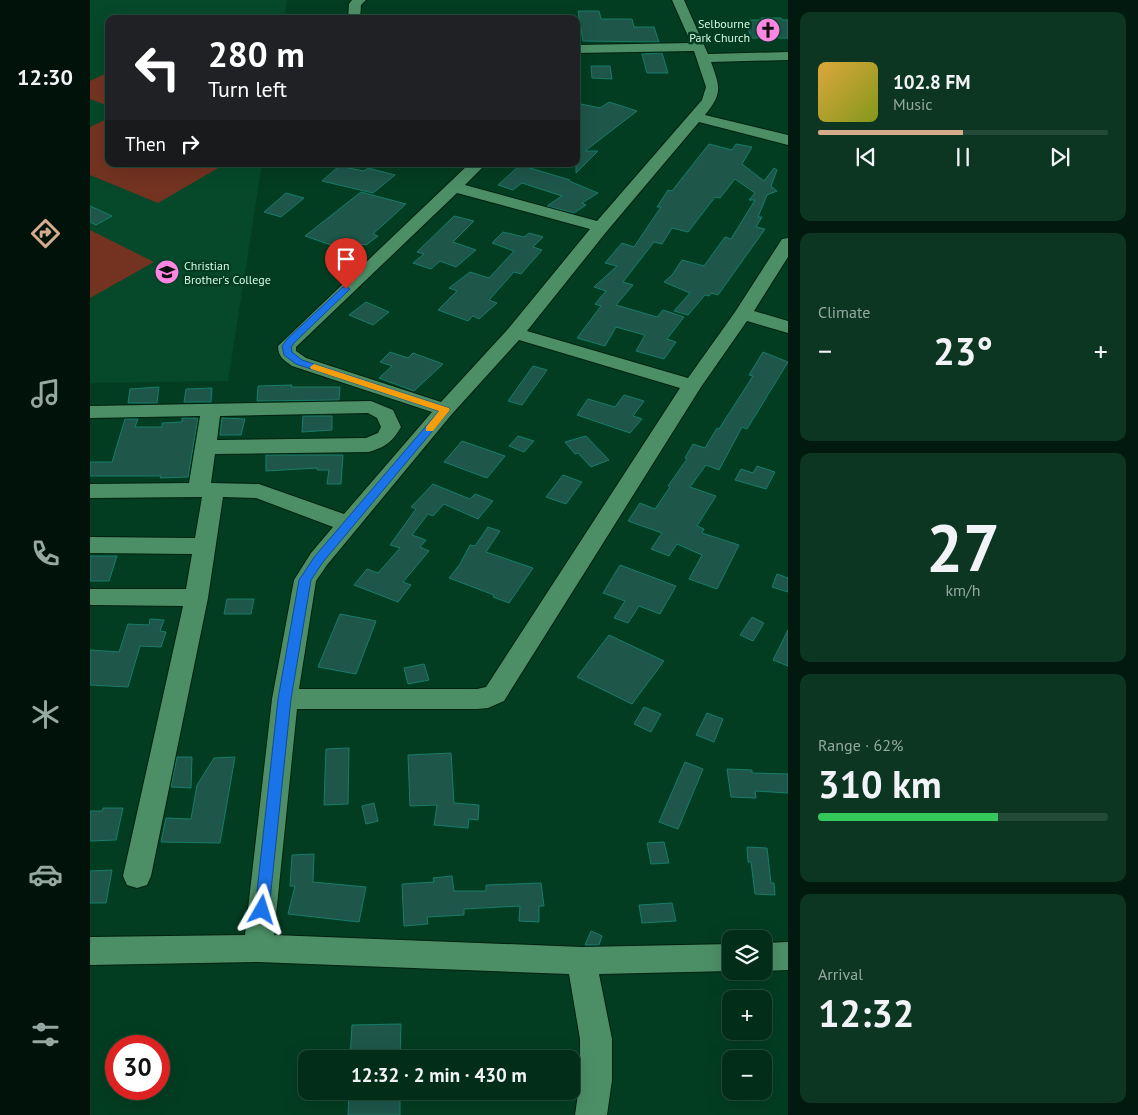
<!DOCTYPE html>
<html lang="en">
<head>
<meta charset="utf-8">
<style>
  :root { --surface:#022e19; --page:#0c3622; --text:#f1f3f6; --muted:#96a8a2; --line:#234a38; --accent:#d6ab8b }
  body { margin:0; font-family:"PT Sans",sans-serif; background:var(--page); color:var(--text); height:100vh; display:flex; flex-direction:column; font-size:19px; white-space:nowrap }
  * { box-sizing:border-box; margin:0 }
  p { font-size:16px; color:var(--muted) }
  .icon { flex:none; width:28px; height:28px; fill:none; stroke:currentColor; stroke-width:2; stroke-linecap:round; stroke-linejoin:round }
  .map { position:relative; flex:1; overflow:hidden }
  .drawer { display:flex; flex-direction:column; gap:12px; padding:12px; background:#01190e; width:350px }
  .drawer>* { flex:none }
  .hud { position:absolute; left:15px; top:15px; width:475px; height:152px; border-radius:10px; box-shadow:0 5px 20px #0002,0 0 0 1px var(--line); background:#202124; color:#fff; overflow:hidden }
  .controls { position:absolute; left:632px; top:930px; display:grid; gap:10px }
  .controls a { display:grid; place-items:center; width:50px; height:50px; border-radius:10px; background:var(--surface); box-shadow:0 5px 20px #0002,0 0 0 1px var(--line); font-size:25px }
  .speed { position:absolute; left:15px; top:1035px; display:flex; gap:10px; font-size:25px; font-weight:700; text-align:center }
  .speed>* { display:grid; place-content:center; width:65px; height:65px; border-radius:50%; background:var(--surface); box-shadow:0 5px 20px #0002,0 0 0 1px var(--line); line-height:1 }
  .speed .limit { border:8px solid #d22; background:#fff; color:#111 }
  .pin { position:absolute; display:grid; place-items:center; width:42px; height:42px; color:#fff; margin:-51px -21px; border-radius:50% 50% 50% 0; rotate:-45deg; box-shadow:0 0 5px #0007 }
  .pin .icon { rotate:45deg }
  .me { position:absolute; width:55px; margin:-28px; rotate:6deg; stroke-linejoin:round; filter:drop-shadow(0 0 4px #0008) }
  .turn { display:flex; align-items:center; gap:18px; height:105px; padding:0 20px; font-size:22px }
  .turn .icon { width:65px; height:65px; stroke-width:2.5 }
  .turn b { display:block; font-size:35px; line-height:42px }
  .then { display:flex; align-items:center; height:48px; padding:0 20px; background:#0003; gap:10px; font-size:19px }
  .big { font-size:38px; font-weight:800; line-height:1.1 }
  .drawer .card { flex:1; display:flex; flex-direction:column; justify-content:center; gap:8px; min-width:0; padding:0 18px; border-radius:10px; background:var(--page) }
  .drawer .dial { align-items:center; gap:0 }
  .dial b { font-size:65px; line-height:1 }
  .song { display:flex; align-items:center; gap:15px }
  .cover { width:60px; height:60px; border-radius:8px; background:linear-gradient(135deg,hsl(40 70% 55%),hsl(70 70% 35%)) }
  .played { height:5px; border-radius:2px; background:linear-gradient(90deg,var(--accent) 50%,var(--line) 50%) }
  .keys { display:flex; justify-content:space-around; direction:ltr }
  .heat { display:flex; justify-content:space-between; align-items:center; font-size:28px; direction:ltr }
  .charge { height:8px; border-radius:4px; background:linear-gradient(90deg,#34c759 62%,var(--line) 0) }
  .trip { position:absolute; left:208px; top:1050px; width:282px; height:50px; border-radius:10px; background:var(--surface); box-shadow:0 5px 20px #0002,0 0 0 1px var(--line); font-weight:800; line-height:50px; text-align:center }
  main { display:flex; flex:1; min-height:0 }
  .menu { display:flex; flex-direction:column; width:90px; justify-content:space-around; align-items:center; background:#01120a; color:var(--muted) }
  .menu .icon { width:35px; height:35px }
  .menu .selected { color:var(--accent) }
  .menu b { font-size:22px; color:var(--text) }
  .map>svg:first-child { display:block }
  .built { fill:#05492a }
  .green { fill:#743321 }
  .building { fill:#1e574a; stroke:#167d6a }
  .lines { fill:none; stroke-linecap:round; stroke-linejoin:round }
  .minor-casing { stroke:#00210e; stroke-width:2 }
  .minor { fill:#4c8f67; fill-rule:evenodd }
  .route { fill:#1a73e8; stroke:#114b97 }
  .slow { fill:#f59e0b }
  .labels { text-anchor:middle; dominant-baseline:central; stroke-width:5; stroke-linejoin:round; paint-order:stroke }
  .far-poi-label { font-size:12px; fill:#d6f8e1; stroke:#033d21; text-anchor:end }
</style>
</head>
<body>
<main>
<nav class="menu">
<b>12:30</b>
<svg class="icon selected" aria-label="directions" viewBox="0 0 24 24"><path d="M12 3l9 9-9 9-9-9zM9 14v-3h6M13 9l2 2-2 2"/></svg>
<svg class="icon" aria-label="music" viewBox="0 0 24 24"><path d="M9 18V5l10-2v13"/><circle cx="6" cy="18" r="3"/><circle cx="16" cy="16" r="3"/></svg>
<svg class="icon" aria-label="phone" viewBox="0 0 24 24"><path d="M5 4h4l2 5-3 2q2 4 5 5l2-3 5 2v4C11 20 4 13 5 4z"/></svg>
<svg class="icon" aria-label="climate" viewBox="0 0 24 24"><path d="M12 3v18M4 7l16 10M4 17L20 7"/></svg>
<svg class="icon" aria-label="car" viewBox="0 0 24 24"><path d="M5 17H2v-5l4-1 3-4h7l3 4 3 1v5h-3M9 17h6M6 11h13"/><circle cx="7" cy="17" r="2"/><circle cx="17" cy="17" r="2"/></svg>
<svg class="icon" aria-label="filters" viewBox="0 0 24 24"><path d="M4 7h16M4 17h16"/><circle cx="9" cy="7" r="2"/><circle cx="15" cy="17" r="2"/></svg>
</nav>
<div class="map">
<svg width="698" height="1115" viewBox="0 0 698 1115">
  <rect width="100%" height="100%" fill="#033d21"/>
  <path class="built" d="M0,0H197L194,19H19V164H172L138,381L0,383Z"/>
  <g class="green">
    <path d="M19,72V106L0,99V81Z"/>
    <path d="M19,118V164H135L68,203L0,175V127Z"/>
    <path d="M0,230L64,262L0,298Z"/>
  </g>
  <g class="building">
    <path d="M488,11H509L511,19H542L544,27H564L569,42L493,41Z"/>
    <path d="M671,18H691L692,20H698V38H662L655,23H661L660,20H672Z"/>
    <path d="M572,53L578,73H557L552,54Z"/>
    <path d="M501,66H520L522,79L502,78Z"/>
    <path d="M519,102L547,111L495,151H508L486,173V103L510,108Z"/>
    <path d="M619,144L642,150L646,144L662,147L652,164L674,181L684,168L687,170L681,186L687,191L677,195L668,217H672L666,227L675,229L628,295L621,293L619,296L615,295L598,315L584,311L600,293L574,282L582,275L592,260L614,266L635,237L641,239L665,200H659L665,193L645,179L630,198L625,197L598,232L582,228L572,244L564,242L533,282L543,285L526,305L567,317L573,310L594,317L577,339L586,342L574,359L546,351L555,335L526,327L515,346L487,338L511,306L505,304L516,291L504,287L527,266L515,263L532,243L544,247L571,207H567L578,190L582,191Z"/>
    <path d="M430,165L480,180L479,181L508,193L492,203L496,205L484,213L457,206L472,196L432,183L423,190L408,185Z"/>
    <path d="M249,166L274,171L278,168L305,175L283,193L232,181Z"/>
    <path d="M271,192L316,204L283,234L288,236L276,245L271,244L261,252L215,236Z"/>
    <path d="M196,193L214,198L191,217L174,212Z"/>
    <path d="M0,206L22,216L6,225L0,222Z"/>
    <path d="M364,216L384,221L363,242L386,250L366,267L350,261L341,269L323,263L334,254L327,252Z"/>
    <path d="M413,232L434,237L439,233L453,237L443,247L452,250L431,274L424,272L399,300L407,303L389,319L383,316L378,321L348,310L367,291L359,288L380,272L399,278L424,251L402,243Z"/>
    <path d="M276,302L299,312L283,325L259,315Z"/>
    <path d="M300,352L318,358L323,353L353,364L324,391L289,378L302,366L290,362Z"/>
    <path d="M673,352L698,362L657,429L652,427L629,470L616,465L600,487L626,496L607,526L614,529L612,533L649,545L627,589L599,579L612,555L587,544L579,556L561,549L572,533L538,521L550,503L565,509L580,487L578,486L597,459L595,458L603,444L615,448L627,428L629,429L663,376L659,375Z"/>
    <path d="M443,366L457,370L432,405L418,401Z"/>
    <path d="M202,385L201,387H250L249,400L167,401L168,386Z"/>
    <path d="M69,387L67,403H38L40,389Z"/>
    <path d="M122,388L121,402H94L96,389Z"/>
    <path d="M534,395L554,401L543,416L552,419L540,433L487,415L498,399L525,407Z"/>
    <path d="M213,416H242V430L212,432Z"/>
    <path d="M92,418H108L98,477L70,478L71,476H0V462H22L35,419H48L45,427H72V423L92,422Z"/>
    <path d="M132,418L155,419L151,435H130Z"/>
    <path d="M428,436L444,441L434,452L419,446Z"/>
    <path d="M496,436L519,460L501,467L488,453L485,454L475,442Z"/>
    <path d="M372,441L415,456L397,478L354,462Z"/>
    <path d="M176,455H253L251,484H237L239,470H227V468L176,471Z"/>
    <path d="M667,466L685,472L676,489L645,480L651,469L663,473Z"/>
    <path d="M473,475L492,482L476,504L456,497Z"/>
    <path d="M343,484L380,499L385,494L403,501L388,519L354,504L343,516L338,514L322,535L336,540L330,547L339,551L313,582L321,585L308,602L264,585L277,569L288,573L310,548L300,545L326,509L321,507Z"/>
    <path d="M398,527L410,531L396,552L443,568L419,603L403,597L404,595L359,578L370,564L380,545L385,546Z"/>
    <path d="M0,556H27L19,581H0Z"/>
    <path d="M530,565L586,586L570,614L549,606L538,623L524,618L535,601L513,593Z"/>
    <path d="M687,574L698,578V592L682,587Z"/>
    <path d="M137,599H164L161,614H134Z"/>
    <path d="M250,614L286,621L266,674L228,667Z"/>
    <path d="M662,617L674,623L663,641L650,635Z"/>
    <path d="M60,619L74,620L70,631L76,632L71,647L50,646L38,687L0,685V650L29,652L38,624L59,625Z"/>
    <path d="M698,630V666L683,660Z"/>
    <path d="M519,635L574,661L542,704L487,677Z"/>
    <path d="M334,664L339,680L318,684L314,668Z"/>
    <path d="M554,707L571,714L561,732L544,724Z"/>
    <path d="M617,713L633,719L624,742L606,735Z"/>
    <path d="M259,748L258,804L234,805L236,749Z"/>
    <path d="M361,753L364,803L389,805L388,820L379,819L378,828L344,825L347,805L320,806L318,755Z"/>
    <path d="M87,757H102L101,788L81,787Z"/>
    <path d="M145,757L130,843L71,842L76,818L101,819L107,785L124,758Z"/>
    <path d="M595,762L613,769L588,829L569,822Z"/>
    <path d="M637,769L662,770V773L698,774V793L665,791L666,798L641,797Z"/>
    <path d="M284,803L288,821L276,824L272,806Z"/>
    <path d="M13,808H33L26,840L0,841V811H12Z"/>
    <path d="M574,842L579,863L561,864L557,843Z"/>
    <path d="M657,847L677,848L681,883H684L685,895L665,894L661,862H658Z"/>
    <path d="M224,854L223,882L276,887L269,922L198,914L205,886H200L202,855Z"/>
    <path d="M22,870L16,903H0V871Z"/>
    <path d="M362,876L364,891H396V885L451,883L454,906H449V922L429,921L430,906L374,909V915L337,917L338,924L314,926L312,884L344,882L343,878Z"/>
    <path d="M582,903L586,921L552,923L549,905Z"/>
    <path d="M501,931L512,936L509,945H495Z"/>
    <path d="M311,1024L310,1059H260L262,1025Z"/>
    <path d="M259,1091H310V1115H258Z"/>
  </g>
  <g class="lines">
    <defs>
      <g id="minor">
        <path d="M262,0H276L271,5L270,19H258L259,4Z"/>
        <path d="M582,0H594L618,54L698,52V60L621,62C630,87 633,93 615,115L698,135V145L609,122L517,231L437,331L598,378L645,312L692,239L698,238V257L664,311L698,321V333L657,321L611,387L414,701L398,708L387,709H207L184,935L492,947L641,944L642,971L509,974L522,1039V1080L517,1115H485L490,1080V1039L479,974L168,962L0,965V937L155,935L182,699L204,580L221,553L243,527L166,498L133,497L118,598L61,876L57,885L47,888L37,885L33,876L93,606L0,605V589H96L102,554L0,553V537L105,538L112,497L0,498V484L99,483L110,416L0,418V406L281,401L303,410L311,427C302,442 296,447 279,452L125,454L121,483L169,484L254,514L342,412L202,366C194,360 188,357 188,346L379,164H396L375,185L507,221L612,100L616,87L604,51L486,53V45L601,43ZM367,193L500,229L418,329L351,402L216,358L206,351V347ZM429,340L590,388L396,687L387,689H209L226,581L237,565L362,414ZM278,413L287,418L291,427L288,433L276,438L127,440L130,416Z"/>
        <path d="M698,942V970L674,971V943Z"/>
      </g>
    </defs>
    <use href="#minor" class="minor-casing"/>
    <use href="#minor" class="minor"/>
  </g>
  <path class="route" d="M253,287H256L260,289L205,342L201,347L202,352L212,360L359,408L360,410L233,562L221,580L201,699L179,910L177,915L172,917L167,915L165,910L188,699L209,580L225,556L349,411L206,364L194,355L192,346L198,338Z"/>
  <path class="slow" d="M224,364L359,408L360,410L343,431H336V427L349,411L221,369L220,367Z"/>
  <defs>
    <symbol id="church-disc" viewBox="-11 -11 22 22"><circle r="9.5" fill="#fd86e3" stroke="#033d21"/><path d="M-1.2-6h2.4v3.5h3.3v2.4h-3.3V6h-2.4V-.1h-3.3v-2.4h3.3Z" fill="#111"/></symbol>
    <symbol id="school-disc" viewBox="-11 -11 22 22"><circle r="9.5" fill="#fd86e3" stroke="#033d21"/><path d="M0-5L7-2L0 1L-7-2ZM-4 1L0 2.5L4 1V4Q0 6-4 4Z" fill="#111"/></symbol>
  </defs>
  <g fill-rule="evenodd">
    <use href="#church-disc" x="664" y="16" width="28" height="28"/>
    <use href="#school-disc" x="63" y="258" width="28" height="28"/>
  </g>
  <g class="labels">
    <g class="far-poi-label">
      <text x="660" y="23">Selbourne<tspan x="660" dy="14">Park Church</tspan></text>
      <text x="94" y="265" text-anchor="start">Christian<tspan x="94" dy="14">Brother's College</tspan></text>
    </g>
  </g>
</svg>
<div class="controls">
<a><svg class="icon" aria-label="layers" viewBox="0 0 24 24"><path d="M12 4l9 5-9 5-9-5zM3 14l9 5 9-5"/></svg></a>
<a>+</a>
<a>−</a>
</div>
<div class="speed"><div class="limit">30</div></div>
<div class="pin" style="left:256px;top:289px;background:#d93025"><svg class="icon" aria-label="arrive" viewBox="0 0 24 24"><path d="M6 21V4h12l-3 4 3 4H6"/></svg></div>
<svg class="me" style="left:172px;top:910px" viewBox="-20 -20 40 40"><path d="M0-17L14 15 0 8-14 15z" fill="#1a73e8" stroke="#fff" stroke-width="4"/></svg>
<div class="trip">12:32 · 2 min · 430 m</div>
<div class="hud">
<div class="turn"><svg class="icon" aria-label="left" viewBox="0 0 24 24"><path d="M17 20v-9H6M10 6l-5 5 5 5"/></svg><div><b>280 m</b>Turn left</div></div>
<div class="then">Then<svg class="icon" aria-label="right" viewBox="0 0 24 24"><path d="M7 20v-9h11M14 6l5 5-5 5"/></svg></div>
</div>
</div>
<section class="drawer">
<div class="card">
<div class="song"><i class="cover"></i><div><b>102.8 FM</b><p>Music</p></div></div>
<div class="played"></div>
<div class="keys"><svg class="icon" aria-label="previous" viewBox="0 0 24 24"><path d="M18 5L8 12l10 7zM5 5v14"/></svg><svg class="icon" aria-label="pause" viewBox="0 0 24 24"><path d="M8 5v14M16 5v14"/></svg><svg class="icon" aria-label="next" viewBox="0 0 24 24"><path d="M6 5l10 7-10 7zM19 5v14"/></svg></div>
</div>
<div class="card"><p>Climate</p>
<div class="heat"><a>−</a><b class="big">23°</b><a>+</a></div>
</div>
<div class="card dial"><b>27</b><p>km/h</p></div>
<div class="card"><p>Range · 62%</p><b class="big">310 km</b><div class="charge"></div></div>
<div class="card"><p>Arrival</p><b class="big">12:32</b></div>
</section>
</main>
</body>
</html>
